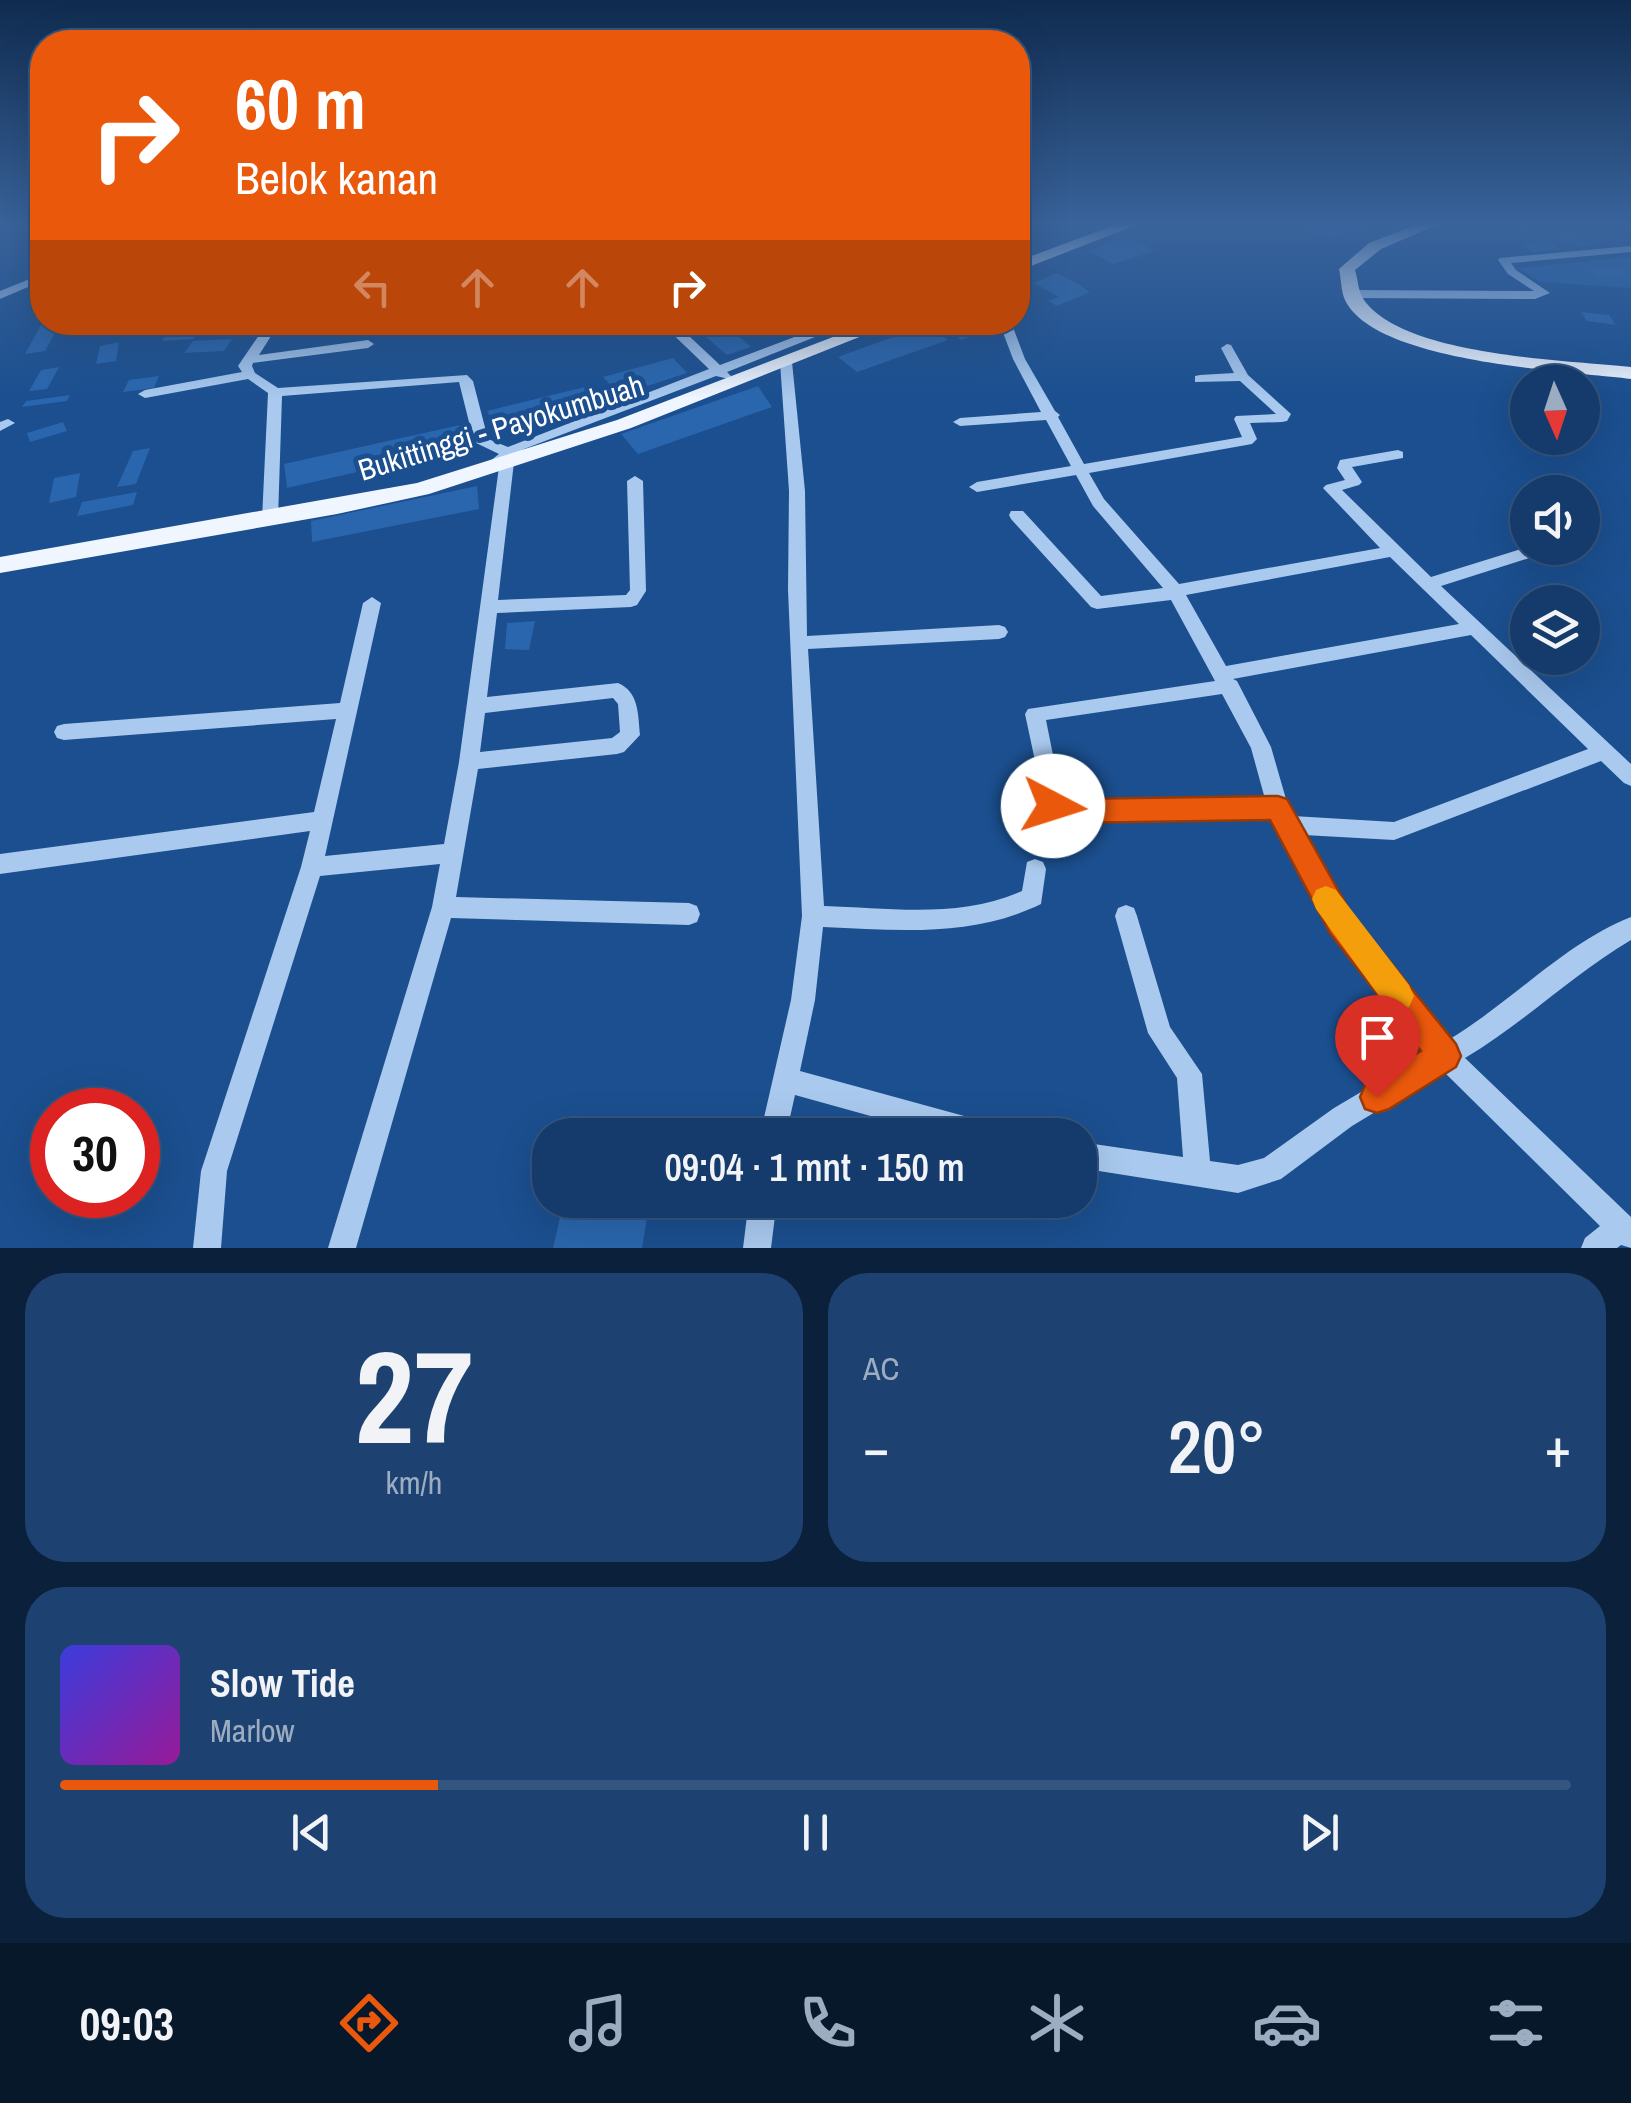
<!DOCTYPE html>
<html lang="id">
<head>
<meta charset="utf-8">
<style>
  :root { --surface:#143b6b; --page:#1d4271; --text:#f1f3f6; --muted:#9dadc1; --line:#33557e; --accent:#ea580c }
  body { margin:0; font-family:"Archivo Narrow",sans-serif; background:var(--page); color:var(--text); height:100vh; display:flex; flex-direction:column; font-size:38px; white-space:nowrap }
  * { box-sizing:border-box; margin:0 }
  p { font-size:32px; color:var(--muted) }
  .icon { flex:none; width:55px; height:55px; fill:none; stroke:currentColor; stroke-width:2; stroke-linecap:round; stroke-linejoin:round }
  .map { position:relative; height:1248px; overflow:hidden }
  .drawer { display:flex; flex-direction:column; gap:25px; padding:25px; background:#0b203b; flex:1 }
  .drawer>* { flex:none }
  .hud { position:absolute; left:30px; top:30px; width:1000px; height:305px; border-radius:40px; box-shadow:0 10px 40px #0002,0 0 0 2px var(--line); background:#ea580c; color:#fff; overflow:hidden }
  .needle { width:65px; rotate:177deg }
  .fabs { position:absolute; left:1510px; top:365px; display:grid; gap:20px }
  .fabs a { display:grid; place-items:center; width:90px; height:90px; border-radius:50%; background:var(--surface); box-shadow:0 10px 40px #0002,0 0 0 2px var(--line); font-size:50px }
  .speed { position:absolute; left:30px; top:1088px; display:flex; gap:20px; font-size:50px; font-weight:700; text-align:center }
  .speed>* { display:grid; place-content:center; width:130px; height:130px; border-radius:50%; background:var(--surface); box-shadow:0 10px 40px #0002,0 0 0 2px var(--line); line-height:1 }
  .speed .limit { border:15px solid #d22; background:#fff; color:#111 }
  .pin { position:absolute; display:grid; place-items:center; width:85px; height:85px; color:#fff; margin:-102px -42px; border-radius:50% 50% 50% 0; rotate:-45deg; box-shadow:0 0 10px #0007 }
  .pin .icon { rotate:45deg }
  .me { position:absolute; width:110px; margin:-55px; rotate:95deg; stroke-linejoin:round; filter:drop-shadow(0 0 8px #0008) }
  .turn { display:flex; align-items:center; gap:35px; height:210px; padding:0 40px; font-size:45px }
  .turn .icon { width:130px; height:130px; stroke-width:2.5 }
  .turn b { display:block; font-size:70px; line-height:85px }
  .lanes { display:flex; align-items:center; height:95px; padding:0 40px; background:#0003; justify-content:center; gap:50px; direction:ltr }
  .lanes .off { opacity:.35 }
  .big { font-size:75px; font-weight:600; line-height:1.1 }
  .drawer .card { flex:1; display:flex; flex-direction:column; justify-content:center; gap:15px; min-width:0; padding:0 35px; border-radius:40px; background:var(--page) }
  .drawer .dial { align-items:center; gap:0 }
  .dial b { font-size:130px; line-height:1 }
  .song { display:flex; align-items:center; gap:30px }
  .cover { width:120px; height:120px; border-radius:15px; background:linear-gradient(135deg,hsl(240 70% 55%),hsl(300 70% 35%)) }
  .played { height:10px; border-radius:5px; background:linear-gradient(90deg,var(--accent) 25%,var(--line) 25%) }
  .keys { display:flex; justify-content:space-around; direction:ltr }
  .heat { display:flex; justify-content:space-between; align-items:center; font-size:55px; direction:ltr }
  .drawer .tiles { flex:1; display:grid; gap:25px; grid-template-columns:1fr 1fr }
  .card:last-child { grid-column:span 2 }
  .trip { position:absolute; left:532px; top:1118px; width:565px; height:100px; border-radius:40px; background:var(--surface); box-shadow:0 10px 40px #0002,0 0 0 2px var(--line); font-weight:600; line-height:100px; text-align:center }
  .menu { display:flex; height:160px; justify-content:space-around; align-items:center; background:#08182b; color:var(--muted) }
  .menu .icon { width:70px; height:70px }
  .menu .current { color:var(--accent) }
  .menu b { font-size:45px; color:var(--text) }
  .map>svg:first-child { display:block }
  .green { fill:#2461a8 }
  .building { fill:#2a66ad }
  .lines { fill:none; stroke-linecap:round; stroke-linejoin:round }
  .minor { fill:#a9c9ee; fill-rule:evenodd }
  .major { fill:#f0f6ff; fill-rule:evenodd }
  .route { fill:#ea580c; stroke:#983908; stroke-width:2.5 }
  .slow { fill:#f59e0b }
  .labels { text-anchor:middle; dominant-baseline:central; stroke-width:10; stroke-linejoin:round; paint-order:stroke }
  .street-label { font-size:30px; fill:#fff; stroke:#1b4f8f }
</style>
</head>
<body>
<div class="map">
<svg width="1631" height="1248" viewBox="0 0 1631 1248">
  <rect width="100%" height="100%" fill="#1b4f8f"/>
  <path class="green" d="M1631,257V288L1540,282L1518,268Z"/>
  <g class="building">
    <path d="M1299,225H1366L1331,239Z"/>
    <path d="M1570,232L1581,239L1598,244L1580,247L1553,235Z"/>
    <path d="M1130,237L1155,251L1113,264L1088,250Z"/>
    <path d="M1548,240L1561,249L1533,252L1519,244Z"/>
    <path d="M1617,267L1631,275L1601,278L1588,270Z"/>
    <path d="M1057,273L1076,283L1090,292L1057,306L1048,301L1059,297L1034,283Z"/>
    <path d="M1581,312L1609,315L1616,325L1587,321Z"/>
    <path d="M61,322L45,351L25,354L41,325Z"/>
    <path d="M698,322H743L729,328L751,347L727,355L692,325Z"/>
    <path d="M935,322H991L998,327L961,340Z"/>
    <path d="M164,324L160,333L121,337L126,328Z"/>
    <path d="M926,325L948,340L857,372L838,357Z"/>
    <path d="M200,330L193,339L162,341L169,331Z"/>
    <path d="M232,339L224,351L184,353L193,341Z"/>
    <path d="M119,342L116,361L96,364L100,346Z"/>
    <path d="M673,358L687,373L620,395L603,377Z"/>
    <path d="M59,367L47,389L29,391L41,370Z"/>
    <path d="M159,376L154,388L123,392L129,380Z"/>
    <path d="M758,386L772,407L638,454L621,434Z"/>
    <path d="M585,387L599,404L498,429L487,411Z"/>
    <path d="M70,395L67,401L22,407L26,401Z"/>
    <path d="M63,422L67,431L30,442L27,433Z"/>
    <path d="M460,425L467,447L287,488L284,464Z"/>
    <path d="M150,448L136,484L117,487L133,451Z"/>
    <path d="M80,473L76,497L49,503L54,478Z"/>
    <path d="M477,486L479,509L312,542L311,521Z"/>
    <path d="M137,492L133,505L77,516L82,502Z"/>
    <path d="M535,621L529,650L505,649L507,623Z"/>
    <path d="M564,1200H650L642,1248H553Z"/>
  </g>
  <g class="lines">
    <g class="minor">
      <path d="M1018,225H1028L1018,233Z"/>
      <path d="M1631,246V252L1511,263L1516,270L1550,293L1535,299L1352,298L1346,294L1352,290L1534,291L1508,274L1498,260L1500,258Z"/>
      <path d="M42,274V281L0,299V291Z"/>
      <path d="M268,322H280L259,355L368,340L374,344L368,348L253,363L252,366L255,373L278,388L467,375L473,381L488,439L508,447L709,369L660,322H674L720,365L834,322H853L727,372L731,376L729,379L716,376L524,449L511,458L514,462L498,600L626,595L630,590L627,481L635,476L643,481L646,591L637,605L631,607L497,613L487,697L618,683C639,692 638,714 640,735L624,752L617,754L478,769L456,897L689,903L697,906L700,914L697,922L689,925L451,918L356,1248H328L432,907L440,864L320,876L227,1171L221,1248H193L201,1171L301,867L310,831L0,874V854L314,812L336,719L64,740L57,738L54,732L57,726L64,724L340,703L363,603L372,597L381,603L325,856L444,844L459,762L499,467L492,470L485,465L499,454L474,442L459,382L282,396L278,519L270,524L264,523L262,519L268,393L248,379L145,398L138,394L145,390L242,372L238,366L242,360ZM613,698L618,704L620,732L612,738L480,752L485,713Z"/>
      <path d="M999,322H1011L1025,359L1055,411L1060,415L1058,417L1084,464L1242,437L1234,419L1236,416L1276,414L1240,381L1195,382V376L1200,375L1234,373L1221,348L1227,344L1231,345L1248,375L1291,414L1287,421L1282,422L1250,423L1257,439L1252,444L1089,473L1104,499L1179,584L1380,548L1323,488L1326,485L1345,480L1337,468L1340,460L1398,450L1403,452V458L1352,467L1362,482L1359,485L1342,490L1431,577L1528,547L1550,548L1548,552L1441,586L1631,764V786L1624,783L1601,761L1394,840L1304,835L1349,915L1448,1040C1511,1003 1563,944 1631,917V940C1572,975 1524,1023 1465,1058L1631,1217V1248L1621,1245L1617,1248H1581L1585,1238L1600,1226L1443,1071L1352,1126L1281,1179L1238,1193L1080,1168V1142L1183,1157L1177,1078L1148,1033L1115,916L1118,908L1126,905L1134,908L1137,916L1170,1027L1202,1074L1210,1161L1238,1165L1264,1158L1334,1108L1427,1053L1333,931L1272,817L1070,820L1046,812L1025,714L1028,709L1215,681L1171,600L1097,609L1091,607L1011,519L1009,515L1011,511H1023L1101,596L1163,588L1093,506L1076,475L977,492L969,487L977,482L1071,466L1046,420L960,426L953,422L960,418L1041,412L1013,359ZM1390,557L1459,624L1226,666L1186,595ZM1471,635L1588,749L1394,822L1293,816L1288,806L1271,747L1237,681L1233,679ZM1222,694L1251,748L1265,799L1070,802L1062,800L1046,720Z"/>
      <path d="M786,358L792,362L805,491L807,636L999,625L1005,627L1008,632L1005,637L999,639L808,649L824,906C889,908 961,919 1022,891L1027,862L1035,859L1043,862L1046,869L1041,904C971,938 899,930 823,927L815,1000L800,1071L986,1122L995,1126L999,1135H939L795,1095L786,1135H760L791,1000L802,916L788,590L789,491L780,362Z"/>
      <path d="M8,419L15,423L0,431V422Z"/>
      <path d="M749,1200H777L771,1248H743Z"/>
    </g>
    <g class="major">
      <path d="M1115,225H1136L1018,271V261Z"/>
      <path d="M1416,225H1437L1381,249L1355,270C1358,279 1358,292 1364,300C1404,356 1565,360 1631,367V379C1568,371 1375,363 1345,300C1341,291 1341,278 1339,269L1369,243Z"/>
      <path d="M872,322H897L631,428L429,494L337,514L0,573V557L417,483L617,420Z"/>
    </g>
  </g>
  <linearGradient id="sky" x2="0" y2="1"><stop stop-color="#0f2b4f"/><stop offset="0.56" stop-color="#39639b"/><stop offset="1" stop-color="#39639b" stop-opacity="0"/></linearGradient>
  <rect width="1631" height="399" fill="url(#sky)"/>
  <path class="route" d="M1053,794L1070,799L1278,796L1287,799L1351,913L1456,1044L1461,1056L1456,1067L1389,1109L1377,1113L1365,1109L1360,1097L1365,1085L1421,1051L1330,933L1270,820L1070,823L1043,814L1039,806L1043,798Z"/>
  <path class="slow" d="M1326,886L1336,890L1409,985L1414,996L1409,1007L1398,1012L1387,1007L1316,909L1312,899L1316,890Z"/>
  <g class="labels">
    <g class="street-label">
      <text transform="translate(501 427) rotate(-17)">Bukittinggi - Payokumbuah</text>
    </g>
  </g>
</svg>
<div class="fabs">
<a><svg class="needle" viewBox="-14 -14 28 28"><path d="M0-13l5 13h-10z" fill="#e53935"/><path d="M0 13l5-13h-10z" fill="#9dadc1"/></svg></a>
<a><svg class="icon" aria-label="sound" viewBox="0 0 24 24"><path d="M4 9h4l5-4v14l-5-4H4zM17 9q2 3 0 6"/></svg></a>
<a><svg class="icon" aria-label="layers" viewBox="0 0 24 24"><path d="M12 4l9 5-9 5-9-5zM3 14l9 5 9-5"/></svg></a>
</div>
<div class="speed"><div class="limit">30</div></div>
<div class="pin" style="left:1377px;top:1097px;background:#d93025"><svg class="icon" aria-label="arrive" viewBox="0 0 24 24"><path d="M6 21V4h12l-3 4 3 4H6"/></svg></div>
<svg class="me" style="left:1053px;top:806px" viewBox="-20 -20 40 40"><circle r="19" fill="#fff"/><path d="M0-13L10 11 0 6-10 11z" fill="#ea580c"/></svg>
<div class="trip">09:04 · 1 mnt · 150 m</div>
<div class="hud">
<div class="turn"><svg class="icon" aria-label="right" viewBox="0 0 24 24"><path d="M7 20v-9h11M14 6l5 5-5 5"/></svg><div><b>60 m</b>Belok kanan</div></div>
<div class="lanes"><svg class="icon off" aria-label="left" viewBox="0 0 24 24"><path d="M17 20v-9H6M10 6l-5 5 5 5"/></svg><svg class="icon off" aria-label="ahead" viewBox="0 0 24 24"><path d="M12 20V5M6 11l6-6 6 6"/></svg><svg class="icon off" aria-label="ahead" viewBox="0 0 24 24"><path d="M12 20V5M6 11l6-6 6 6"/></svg><svg class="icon" aria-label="right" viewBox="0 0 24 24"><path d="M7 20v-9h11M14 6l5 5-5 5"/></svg></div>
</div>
</div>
<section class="drawer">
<div class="tiles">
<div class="card dial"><b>27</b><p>km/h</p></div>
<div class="card"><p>AC</p>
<div class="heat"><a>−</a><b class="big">20°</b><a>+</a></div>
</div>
<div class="card">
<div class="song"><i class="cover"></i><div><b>Slow Tide</b><p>Marlow</p></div></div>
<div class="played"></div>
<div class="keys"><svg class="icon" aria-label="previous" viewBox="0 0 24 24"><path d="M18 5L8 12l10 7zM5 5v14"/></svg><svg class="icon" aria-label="pause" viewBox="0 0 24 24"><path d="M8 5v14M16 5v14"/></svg><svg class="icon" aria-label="next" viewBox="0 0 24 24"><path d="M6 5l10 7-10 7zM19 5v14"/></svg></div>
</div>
</div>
</section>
<nav class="menu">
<b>09:03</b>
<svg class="icon current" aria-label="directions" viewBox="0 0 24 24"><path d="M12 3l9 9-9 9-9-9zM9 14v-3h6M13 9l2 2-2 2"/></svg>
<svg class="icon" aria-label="music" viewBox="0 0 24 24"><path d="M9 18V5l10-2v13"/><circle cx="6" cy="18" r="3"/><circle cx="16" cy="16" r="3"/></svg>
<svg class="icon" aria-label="phone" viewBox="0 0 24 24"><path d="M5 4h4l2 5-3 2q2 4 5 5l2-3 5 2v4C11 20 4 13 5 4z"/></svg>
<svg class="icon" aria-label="climate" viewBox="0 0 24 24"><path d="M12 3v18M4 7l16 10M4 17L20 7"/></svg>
<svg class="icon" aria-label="car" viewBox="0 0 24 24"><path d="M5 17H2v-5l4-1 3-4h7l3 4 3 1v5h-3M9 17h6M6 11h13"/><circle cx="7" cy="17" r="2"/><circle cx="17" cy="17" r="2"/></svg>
<svg class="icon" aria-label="filters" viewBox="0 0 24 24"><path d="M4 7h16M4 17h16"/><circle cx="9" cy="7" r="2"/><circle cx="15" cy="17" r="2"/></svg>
</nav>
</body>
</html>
